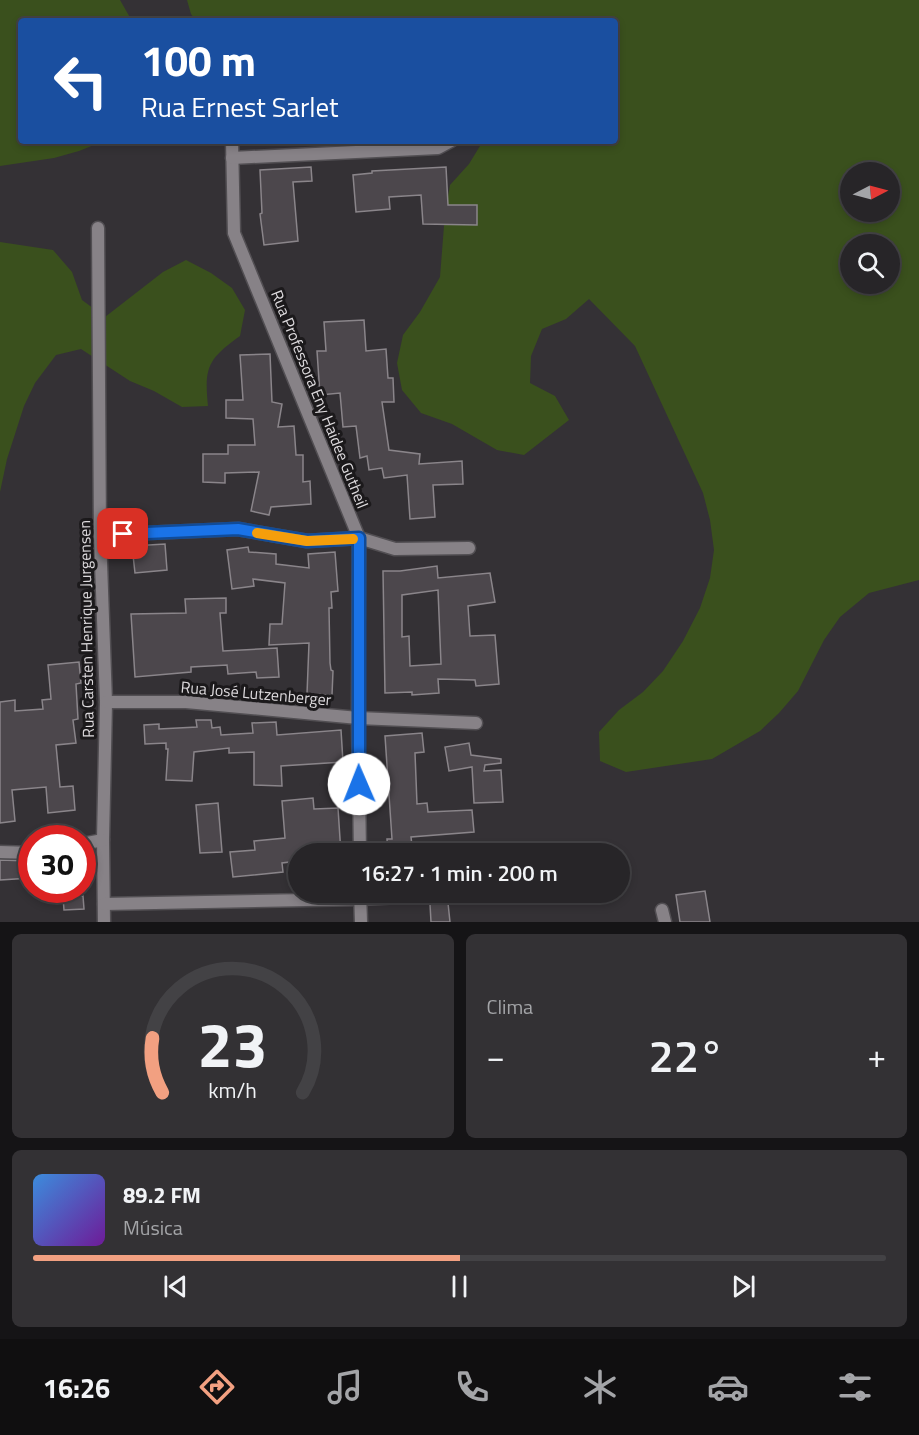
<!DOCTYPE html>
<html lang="pt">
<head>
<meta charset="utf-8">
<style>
  :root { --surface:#272528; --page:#333134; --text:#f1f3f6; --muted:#a4a5a8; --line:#434245; --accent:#f2a081 }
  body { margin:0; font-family:"Titillium Web",sans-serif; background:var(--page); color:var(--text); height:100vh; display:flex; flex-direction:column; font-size:22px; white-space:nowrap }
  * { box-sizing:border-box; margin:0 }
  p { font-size:20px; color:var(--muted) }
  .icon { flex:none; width:33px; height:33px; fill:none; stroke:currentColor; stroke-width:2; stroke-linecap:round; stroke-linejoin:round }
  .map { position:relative; height:922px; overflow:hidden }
  .side { display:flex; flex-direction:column; gap:12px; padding:12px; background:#151416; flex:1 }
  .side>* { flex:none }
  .banner { position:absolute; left:18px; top:18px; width:600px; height:126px; border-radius:6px; box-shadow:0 3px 9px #0003,0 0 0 2px var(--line); background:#1a4fa0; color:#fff; overflow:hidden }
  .needle { width:39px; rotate:84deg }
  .fabs { position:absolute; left:840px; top:162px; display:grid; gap:12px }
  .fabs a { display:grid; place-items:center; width:60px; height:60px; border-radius:50%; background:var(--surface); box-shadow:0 3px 9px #0003,0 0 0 2px var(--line); font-size:30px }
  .speed { position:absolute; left:18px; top:825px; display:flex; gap:12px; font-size:30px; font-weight:700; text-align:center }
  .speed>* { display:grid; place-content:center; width:78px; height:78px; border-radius:50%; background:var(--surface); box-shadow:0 3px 9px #0003,0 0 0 2px var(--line); line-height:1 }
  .speed .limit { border:9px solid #d22; background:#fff; color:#111 }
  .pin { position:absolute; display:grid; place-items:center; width:51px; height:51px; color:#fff; margin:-26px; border-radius:12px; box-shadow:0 3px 9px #0006 }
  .me { position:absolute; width:66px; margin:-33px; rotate:359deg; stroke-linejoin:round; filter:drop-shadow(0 0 4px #0008) }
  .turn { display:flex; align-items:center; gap:21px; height:126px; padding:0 24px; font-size:27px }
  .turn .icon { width:78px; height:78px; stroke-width:2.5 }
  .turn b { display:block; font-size:42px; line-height:51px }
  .big { font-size:45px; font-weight:600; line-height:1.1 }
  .side .widget { flex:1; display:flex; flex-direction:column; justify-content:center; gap:9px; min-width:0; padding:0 21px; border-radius:9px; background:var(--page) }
  .side .dial { align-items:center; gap:0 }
  .dial svg { height:156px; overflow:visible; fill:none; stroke:var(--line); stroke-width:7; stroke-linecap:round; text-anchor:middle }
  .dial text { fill:var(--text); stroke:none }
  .song { display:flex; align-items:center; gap:18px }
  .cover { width:72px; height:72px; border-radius:9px; background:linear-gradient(135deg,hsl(210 70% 55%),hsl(280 70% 35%)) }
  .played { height:6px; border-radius:3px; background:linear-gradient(90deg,var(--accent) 50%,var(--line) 50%) }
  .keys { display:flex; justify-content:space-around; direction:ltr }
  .heat { display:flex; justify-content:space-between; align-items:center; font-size:33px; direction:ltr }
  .side .tiles { flex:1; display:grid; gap:12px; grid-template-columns:1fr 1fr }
  .widget:last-child { grid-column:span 2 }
  .trip { position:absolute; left:288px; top:843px; width:342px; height:60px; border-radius:30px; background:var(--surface); box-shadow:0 3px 9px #0003,0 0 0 2px var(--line); font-weight:600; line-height:60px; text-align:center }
  .dock { display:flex; height:96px; justify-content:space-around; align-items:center; background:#100f10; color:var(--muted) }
  .dock .icon { width:42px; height:42px }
  .dock .current { color:var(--accent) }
  .dock b { font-size:27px; color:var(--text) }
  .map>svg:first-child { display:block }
  .green { fill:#3a501d; fill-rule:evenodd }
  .building { fill:#4c474c; stroke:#8a858a; stroke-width:1.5; fill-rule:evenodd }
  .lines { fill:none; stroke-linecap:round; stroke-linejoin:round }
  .street-casing { stroke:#524f53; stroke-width:15 }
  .street { stroke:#878287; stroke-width:12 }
  .route-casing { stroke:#114b97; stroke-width:15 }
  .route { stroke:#1a73e8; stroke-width:10 }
  .slow { stroke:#f59e0b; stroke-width:10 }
  .labels { text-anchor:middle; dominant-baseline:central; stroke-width:6; stroke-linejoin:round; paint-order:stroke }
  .street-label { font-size:16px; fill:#dddadd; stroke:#1b191b }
</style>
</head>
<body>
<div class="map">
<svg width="919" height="922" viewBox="0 0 919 922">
  <rect width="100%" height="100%" fill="#343135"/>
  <g class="green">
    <path d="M0,0H120L132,21H21V141H104L79,151L54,158L0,166Z"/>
    <path d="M187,0H919V580L869,593L840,617L824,640L798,691L779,713L760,731L712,759L626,772L600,761L599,732L619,710L643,692L663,671L683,641L700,608L710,578L714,550L710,520L703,493L635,346L589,299L566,319L542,329L531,356L530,383L555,396L569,420L524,455L497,450L452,424L421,413L402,390L397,363L403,335L420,312L440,277L445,213L450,185L469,164L483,141H615V21H196L191,14ZM850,172H890V212H850ZM850,244H890V284H850Z"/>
    <path d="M0,242L53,250L72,272L82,300L105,317L163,272L186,260L211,273L232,288L245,310L240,336C208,359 204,367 208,406L182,407L154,391L130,381L81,349L56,355L35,383L24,406L7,459L0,492Z"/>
  </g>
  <g class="building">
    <path d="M311,167L312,181L293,182L298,241L264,245L260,214L262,213L260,170Z"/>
    <path d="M446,167L448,205H477V225L423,224L421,195L389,197L390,209L356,212L353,175L372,173V171Z"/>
    <path d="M364,320L366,351L386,349L388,378H393L394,402H382L389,450L420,454L419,464L462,461L463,484L433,485L435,517L410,519L407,475L384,478L382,468L369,470L367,456L360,458L356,426L343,427L340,393L320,395L317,351H326L324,322Z"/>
    <path d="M270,354L272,402L282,404L278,427L294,426L296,455H303V482L310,481L311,504L271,507L269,515L251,511L259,472L225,473V483L203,482V454H228V445H255L253,419L226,418V400H243L240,355Z"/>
    <path d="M165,544L167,570L135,573L132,546Z"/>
    <path d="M248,547L249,552L276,554V564L309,568L308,554L335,552L338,591L331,592L332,608H329L330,663L331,670L333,671L332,695L307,694L309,643L269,645L270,624H282L285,583L253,579L254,586L232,589L227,550Z"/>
    <path d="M437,566L438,578L490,573L495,602L468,606L470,636L495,635L499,684L476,686L475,680L438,679L439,693L412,695V692L385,693L383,571H400ZM438,590L441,664L410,666L409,636L402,637V595Z"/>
    <path d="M226,598V613H220L223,651L277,648L279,677L257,678L256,672L228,674L227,665L191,667V672L135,677L131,614L186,613L185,599Z"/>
    <path d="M79,662L81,683L76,684L78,719L73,720L76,743L56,745L60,787L73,786L75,810L48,813L46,787L12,790L15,821L0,823V702L15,700V711L43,709L42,700L51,699L48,665Z"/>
    <path d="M196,720H211L212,728L220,727L221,735L253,733L252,723L276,722L277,735L341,730L343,762L281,766L282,786L254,785V752L229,753V748L194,752L192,781L166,780L168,749H166V743L145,744L144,725L159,724V729L197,727Z"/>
    <path d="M422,733L424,752L415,753L417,804L427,803L428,812L472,810L474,832L411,837L413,854H388L387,839H392L385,736Z"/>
    <path d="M469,743L471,755L501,759V763L485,765L484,771L501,770L503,802L474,803L472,767L449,771L445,747Z"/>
    <path d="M313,798L314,809L338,808L341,854H298V861L282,863L283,872L233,877L230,852L255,850L254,841L285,838L282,801Z"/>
    <path d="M218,803L222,852L200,853L196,805Z"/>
    <path d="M0,860L29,861L31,878L0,880Z"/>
    <path d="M705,891L710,922H680L676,895Z"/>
    <path d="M83,896L84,909L64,910L63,897Z"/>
    <path d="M448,903L450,922H431L430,904Z"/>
  </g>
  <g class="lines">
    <defs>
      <g id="street">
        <path d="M232,141L234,233L359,538L358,718L360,854"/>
        <path d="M232,158L438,148L451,141"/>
        <path d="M98,228L100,535L106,702L103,840L104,922"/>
        <path d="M100,535L238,529L307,541L359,538L395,549L469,548"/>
        <path d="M106,702H186L358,718L476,723"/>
        <path d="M82,844L103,840"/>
        <path d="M0,852L32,853"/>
        <path d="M360,892L361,922"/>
        <path d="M104,904L360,899L479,893"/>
        <path d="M662,910L665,922"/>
      </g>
    </defs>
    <use href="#street" class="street-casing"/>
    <use href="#street" class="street"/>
  </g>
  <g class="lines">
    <defs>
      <path id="route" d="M123,534L238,529L307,541L359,538V784"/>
    </defs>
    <use href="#route" class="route-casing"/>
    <use href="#route" class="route"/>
    <path class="slow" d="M257,533L307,541L353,539"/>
  </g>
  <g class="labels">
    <g class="street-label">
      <text transform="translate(320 399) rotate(68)">Rua Professora Eny Haidee Gutheil</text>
      <text transform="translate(86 629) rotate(-91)">Rua Carsten Henrique Jurgensen</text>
      <text transform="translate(256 693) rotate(5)">Rua José Lutzenberger</text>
    </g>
  </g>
</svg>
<div class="fabs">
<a><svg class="needle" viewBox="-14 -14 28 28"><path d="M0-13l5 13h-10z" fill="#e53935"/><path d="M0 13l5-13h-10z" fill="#a4a5a8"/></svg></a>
<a><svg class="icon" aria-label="search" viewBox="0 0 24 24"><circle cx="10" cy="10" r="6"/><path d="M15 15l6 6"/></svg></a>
</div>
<div class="speed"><div class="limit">30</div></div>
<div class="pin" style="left:123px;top:534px;background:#d93025"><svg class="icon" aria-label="arrive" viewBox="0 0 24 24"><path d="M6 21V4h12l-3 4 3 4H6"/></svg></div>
<svg class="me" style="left:359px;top:784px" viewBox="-20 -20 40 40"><circle r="19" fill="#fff"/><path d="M0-13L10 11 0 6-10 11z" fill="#1a73e8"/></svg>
<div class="trip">16:27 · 1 min · 200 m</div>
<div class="banner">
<div class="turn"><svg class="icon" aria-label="left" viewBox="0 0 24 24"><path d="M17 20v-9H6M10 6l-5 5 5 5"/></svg><div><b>100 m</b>Rua Ernest Sarlet</div></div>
</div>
</div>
<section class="side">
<div class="tiles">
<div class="widget dial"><svg viewBox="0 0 100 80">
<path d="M14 69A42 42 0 1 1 86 69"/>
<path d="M14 69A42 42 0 0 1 9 41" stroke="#f2a081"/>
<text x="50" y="56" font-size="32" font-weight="700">23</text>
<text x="50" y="72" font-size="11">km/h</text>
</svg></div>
<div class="widget"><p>Clima</p>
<div class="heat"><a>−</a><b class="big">22°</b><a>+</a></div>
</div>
<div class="widget">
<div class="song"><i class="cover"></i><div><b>89.2 FM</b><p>Música</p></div></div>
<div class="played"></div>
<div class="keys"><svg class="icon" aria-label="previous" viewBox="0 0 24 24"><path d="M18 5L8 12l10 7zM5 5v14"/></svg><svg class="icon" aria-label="pause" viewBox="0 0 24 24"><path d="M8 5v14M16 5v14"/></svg><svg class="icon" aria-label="next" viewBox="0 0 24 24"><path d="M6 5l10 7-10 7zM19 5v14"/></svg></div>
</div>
</div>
</section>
<nav class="dock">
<b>16:26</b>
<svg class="icon current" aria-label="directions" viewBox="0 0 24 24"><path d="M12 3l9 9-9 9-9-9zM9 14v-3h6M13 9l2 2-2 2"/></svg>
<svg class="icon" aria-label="music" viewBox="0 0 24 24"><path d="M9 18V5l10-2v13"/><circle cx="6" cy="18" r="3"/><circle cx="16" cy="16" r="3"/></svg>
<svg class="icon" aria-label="phone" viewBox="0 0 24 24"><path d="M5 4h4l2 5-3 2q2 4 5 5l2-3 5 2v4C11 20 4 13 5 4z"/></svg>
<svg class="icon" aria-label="climate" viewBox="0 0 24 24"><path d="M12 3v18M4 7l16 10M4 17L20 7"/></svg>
<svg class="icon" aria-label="car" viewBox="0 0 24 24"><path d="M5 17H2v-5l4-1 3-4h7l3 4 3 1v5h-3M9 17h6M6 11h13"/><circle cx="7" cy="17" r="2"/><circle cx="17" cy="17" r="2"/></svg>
<svg class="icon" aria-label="filters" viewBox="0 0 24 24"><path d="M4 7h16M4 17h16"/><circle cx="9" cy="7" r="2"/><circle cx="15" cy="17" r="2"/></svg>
</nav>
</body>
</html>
